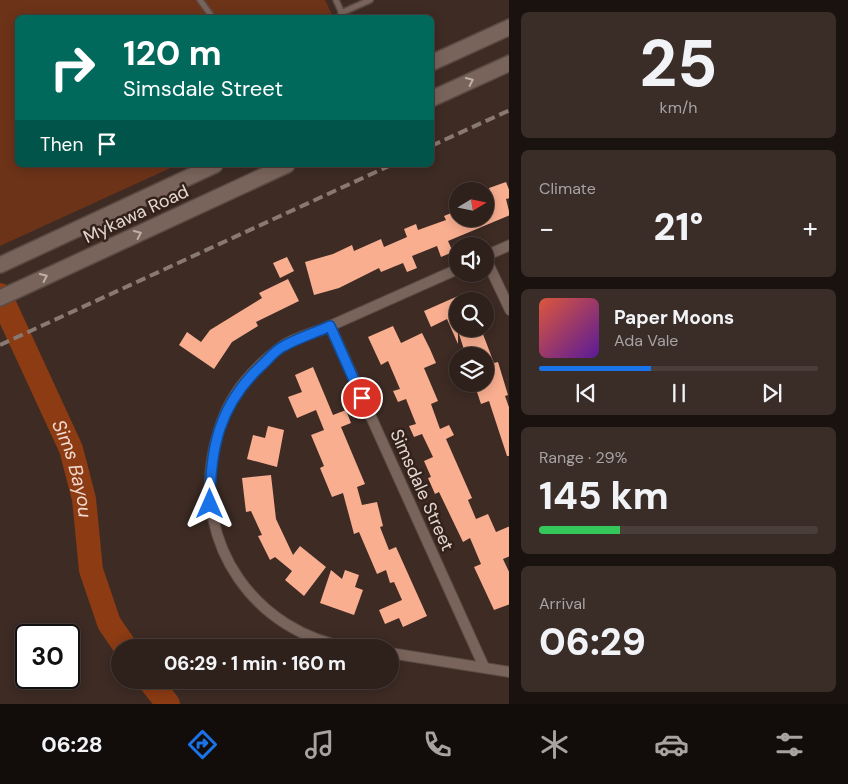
<!DOCTYPE html>
<html lang="en">
<head>
<meta charset="utf-8">
<style>
  :root { --surface:#2e201b; --page:#3a2d28; --text:#f1f3f6; --muted:#a7a3a3; --line:#493e3a; --accent:#1a73e8 }
  body { margin:0; font-family:"DM Sans",sans-serif; background:var(--page); color:var(--text); height:100vh; display:flex; flex-direction:column; font-size:19px; white-space:nowrap }
  * { box-sizing:border-box; margin:0 }
  p { font-size:16px; color:var(--muted) }
  .icon { flex:none; width:28px; height:28px; fill:none; stroke:currentColor; stroke-width:2; stroke-linecap:round; stroke-linejoin:round }
  .map { position:relative; flex:1; overflow:hidden }
  .details { display:flex; flex-direction:column; gap:12px; padding:12px; background:#19120f; width:339px }
  .details>* { flex:none }
  .banner { position:absolute; left:15px; top:15px; width:419px; height:152px; border-radius:8px; box-shadow:0 2px 12px #0003,0 0 0 1px var(--line); background:#00695c; color:#fff; overflow:hidden }
  .needle { width:32px; rotate:80deg }
  .controls { position:absolute; left:449px; top:182px; display:grid; gap:10px }
  .controls a { display:grid; place-items:center; width:45px; height:45px; border-radius:50%; background:var(--surface); box-shadow:0 2px 12px #0003,0 0 0 1px var(--line); font-size:25px }
  .speed { position:absolute; left:15px; top:624px; display:flex; gap:10px; font-size:25px; font-weight:700; text-align:center }
  .speed>* { display:grid; place-content:center; width:65px; height:65px; border-radius:50%; background:var(--surface); box-shadow:0 2px 12px #0003,0 0 0 1px var(--line); line-height:1 }
  .speed .limit { border:2px solid #111; border-radius:8px; background:#fff; color:#111 }
  .pin { position:absolute; display:grid; place-items:center; width:42px; height:42px; color:#fff; margin:-21px; border:2px solid #fff; border-radius:50%; box-shadow:0 1px 5px #0007 }
  .me { position:absolute; width:55px; margin:-28px; rotate:0deg; stroke-linejoin:round; filter:drop-shadow(0 0 4px #0008) }
  .turn { display:flex; align-items:center; gap:18px; height:105px; padding:0 25px; font-size:22px }
  .turn .icon { width:65px; height:65px; stroke-width:2.5 }
  .turn b { display:block; font-size:35px; line-height:42px }
  .then { display:flex; align-items:center; height:48px; padding:0 25px; background:#0003; gap:10px; font-size:19px }
  .big { font-size:38px; font-weight:800; line-height:1.1 }
  .details .card { flex:1; display:flex; flex-direction:column; justify-content:center; gap:8px; min-width:0; padding:0 18px; border-radius:8px; background:var(--page) }
  .details .dial { align-items:center; gap:0 }
  .dial b { font-size:65px; line-height:1 }
  .song { display:flex; align-items:center; gap:15px }
  .cover { width:60px; height:60px; border-radius:8px; background:linear-gradient(135deg,hsl(10 70% 55%),hsl(270 70% 35%)) }
  .played { height:5px; border-radius:2px; background:linear-gradient(90deg,var(--accent) 40%,var(--line) 40%) }
  .keys { display:flex; justify-content:space-around; direction:ltr }
  .heat { display:flex; justify-content:space-between; align-items:center; font-size:28px; direction:ltr }
  .charge { height:8px; border-radius:4px; background:linear-gradient(90deg,#34c759 29%,var(--line) 0) }
  .trip { position:absolute; left:111px; top:639px; width:288px; height:50px; border-radius:25px; background:var(--surface); box-shadow:0 2px 12px #0003,0 0 0 1px var(--line); font-weight:800; line-height:50px; text-align:center }
  .menu { display:flex; height:80px; justify-content:space-around; align-items:center; background:#120d0b; color:var(--muted) }
  .menu .icon { width:35px; height:35px }
  .menu .current { color:var(--accent) }
  .menu b { font-size:22px; color:var(--text) }
  main { display:flex; flex:1; min-height:0 }
  .map>svg:first-child { display:block }
  .green { fill:#6c3319 }
  .lines { fill:none; stroke-linecap:round; stroke-linejoin:round }
  .river { stroke:#8c3b13; stroke-width:24 }
  .building { fill:#f9ae90 }
  .service-casing { stroke:#594a43; stroke-width:8 }
  .minor-casing { stroke:#594a43; stroke-width:12 }
  .secondary-casing { stroke:#594a43; stroke-width:18 }
  .service { stroke:#79645b; stroke-width:5 }
  .minor { stroke:#79645b; stroke-width:10 }
  .secondary { stroke:#79645b; stroke-width:15 }
  .rail { stroke:#897973; stroke-width:4; stroke-dasharray:10 5; stroke-linecap:butt }
  .oneway { stroke:#beafa8 }
  .route-casing { stroke:#114b97; stroke-width:12 }
  .route { stroke:#1a73e8; stroke-width:9 }
  .labels { text-anchor:middle; dominant-baseline:central; stroke-width:5; stroke-linejoin:round; paint-order:stroke }
  .street-label { font-size:18px; fill:#e3d7d2; stroke:#33211a }
  .water-label { font-size:19px; font-style:italic; fill:#f2d9d0; stroke:#33211a }
</style>
</head>
<body>
<main>
<div class="map">
<svg width="510" height="704" viewBox="0 0 510 704">
  <rect width="100%" height="100%" fill="#3d2b24"/>
  <path class="green" d="M0,0H325L333,17L18,18V165H177L0,246Z"/>
  <g class="lines">
    <g class="river">
      <path id="s1" d="M0,295L71,449L84,499L91,570L109,623L126,648"/>
      <path d="M149,680L168,704"/>
    </g>
  </g>
  <g class="building">
    <path d="M506,182L510,192V198L506,199L510,215L448,241L453,252L441,257L437,246L412,256L417,268L407,272L403,263L381,272L379,268L339,288L314,295L305,262L333,254L352,245L354,251L381,239L384,247L407,237L404,229L416,224L418,230L446,220L444,216L458,210V219H485V197L491,195L489,188Z"/>
    <path d="M287,257L294,271L280,278L273,263Z"/>
    <path d="M288,279L299,301L256,322L258,326L232,342L214,369L179,345L187,332L201,342L210,330L262,298L259,293Z"/>
    <path d="M458,296V344L447,319L431,327L424,311Z"/>
    <path d="M393,326L401,343L422,333L430,349L436,363L424,368L438,401L431,404L440,429L449,425L454,435L446,439L472,498L468,500L476,519L488,514L496,532L510,526V556L503,559L510,574V604L494,610L474,567L481,564L470,538L463,542L439,492L435,494L428,478L431,477L424,461L433,457L422,434L414,437L409,426L416,424L406,399L398,402L393,391L400,389L388,361L381,365L368,337Z"/>
    <path d="M473,329H481L494,363L498,362L508,395L505,396L510,410V456H507L489,401L481,404L476,389L485,386V356H466L459,334Z"/>
    <path d="M313,367L333,415L346,410L351,423L341,427L365,484L357,487L362,505L377,502L383,526L380,527L389,550L396,547L427,616L403,627L399,618L385,624L379,610L402,600L394,582L390,583L386,570L377,574L359,532L354,534L343,493L332,497L320,468L324,466L311,435L324,430L316,410L297,418L288,397L302,392L295,375Z"/>
    <path d="M268,426L284,430L277,467L247,459L253,435L265,438Z"/>
    <path d="M271,475L276,519L293,555L300,546L326,567L304,596L285,580L292,571L275,557L270,560L258,536L262,535L251,511L246,512L242,478Z"/>
    <path d="M331,570L342,579L345,570L359,575L355,587L363,590L354,615L320,603Z"/>
  </g>
  <g class="lines">
    <defs>
      <g id="service">
        <path d="M200,0L213,18"/>
        <path d="M336,0L344,18"/>
        <path d="M341,13L370,0"/>
      </g>
      <g id="minor">
        <path d="M485,256L510,245"/>
        <path d="M485,257L510,310"/>
        <path d="M330,326L484,667"/>
        <path d="M351,648C255,633 193,544 214,449C219,425 229,400 245,381C255,369 269,356 281,347C294,337 315,333 330,326C373,307 415,288 458,269"/>
        <path d="M390,653L510,672"/>
      </g>
      <g id="secondary">
        <path d="M431,63L510,27"/>
        <path d="M431,99L510,63"/>
        <path d="M0,265L215,165"/>
        <path d="M0,298L287,165"/>
      </g>
    </defs>
    <use href="#service" class="service-casing"/>
    <use href="#minor" class="minor-casing"/>
    <use href="#secondary" class="secondary-casing"/>
    <use href="#service" class="service"/>
    <use href="#minor" class="minor"/>
    <use href="#secondary" class="secondary"/>
    <g class="rail">
      <path d="M431,146L510,110"/>
      <path d="M0,345L391,165"/>
    </g>
  </g>
  <defs><path id="oneway-chevron" d="M-2-3.5L2.5 0L-2 3.5" fill="none" stroke-width="1.6" stroke-linecap="round" stroke-linejoin="round" transform="scale(1.25)"/></defs>
  <g class="oneway">
    <use href="#oneway-chevron" transform="translate(470 81) rotate(-25)"/>
    <use href="#oneway-chevron" transform="translate(138 234) rotate(-25)"/>
    <use href="#oneway-chevron" transform="translate(44 277) rotate(-25)"/>
  </g>
  <g class="lines">
    <defs>
      <path id="route" d="M210,504C210,449 219,405 261,366C268,360 275,350 284,346C298,338 315,333 330,326L362,398"/>
    </defs>
    <use href="#route" class="route-casing"/>
    <use href="#route" class="route"/>
  </g>
  <g class="labels">
    <g class="street-label">
      <text transform="translate(136 214) rotate(-25)">Mykawa Road</text>
      <text transform="translate(422 490) rotate(66)">Simsdale Street</text>
    </g>
    <g class="water-label">
      <text stroke="none"><textPath href="#s1" startOffset="189">Sims Bayou</textPath></text>
    </g>
  </g>
</svg>
<div class="controls">
<a><svg class="needle" viewBox="-14 -14 28 28"><path d="M0-13l5 13h-10z" fill="#e53935"/><path d="M0 13l5-13h-10z" fill="#a7a3a3"/></svg></a>
<a><svg class="icon" aria-label="sound" viewBox="0 0 24 24"><path d="M4 9h4l5-4v14l-5-4H4zM17 9q2 3 0 6"/></svg></a>
<a><svg class="icon" aria-label="search" viewBox="0 0 24 24"><circle cx="10" cy="10" r="6"/><path d="M15 15l6 6"/></svg></a>
<a><svg class="icon" aria-label="layers" viewBox="0 0 24 24"><path d="M12 4l9 5-9 5-9-5zM3 14l9 5 9-5"/></svg></a>
</div>
<div class="speed"><div class="limit">30</div></div>
<div class="pin" style="left:362px;top:398px;background:#d93025"><svg class="icon" aria-label="arrive" viewBox="0 0 24 24"><path d="M6 21V4h12l-3 4 3 4H6"/></svg></div>
<svg class="me" style="left:210px;top:504px" viewBox="-20 -20 40 40"><path d="M0-17L14 15 0 8-14 15z" fill="#1a73e8" stroke="#fff" stroke-width="4"/></svg>
<div class="trip">06:29 · 1 min · 160 m</div>
<div class="banner">
<div class="turn"><svg class="icon" aria-label="right" viewBox="0 0 24 24"><path d="M7 20v-9h11M14 6l5 5-5 5"/></svg><div><b>120 m</b>Simsdale Street</div></div>
<div class="then">Then<svg class="icon" aria-label="arrive" viewBox="0 0 24 24"><path d="M6 21V4h12l-3 4 3 4H6"/></svg></div>
</div>
</div>
<section class="details">
<div class="card dial"><b>25</b><p>km/h</p></div>
<div class="card"><p>Climate</p>
<div class="heat"><a>−</a><b class="big">21°</b><a>+</a></div>
</div>
<div class="card">
<div class="song"><i class="cover"></i><div><b>Paper Moons</b><p>Ada Vale</p></div></div>
<div class="played"></div>
<div class="keys"><svg class="icon" aria-label="previous" viewBox="0 0 24 24"><path d="M18 5L8 12l10 7zM5 5v14"/></svg><svg class="icon" aria-label="pause" viewBox="0 0 24 24"><path d="M8 5v14M16 5v14"/></svg><svg class="icon" aria-label="next" viewBox="0 0 24 24"><path d="M6 5l10 7-10 7zM19 5v14"/></svg></div>
</div>
<div class="card"><p>Range · 29%</p><b class="big">145 km</b><div class="charge"></div></div>
<div class="card"><p>Arrival</p><b class="big">06:29</b></div>
</section>
</main>
<nav class="menu">
<b>06:28</b>
<svg class="icon current" aria-label="directions" viewBox="0 0 24 24"><path d="M12 3l9 9-9 9-9-9zM9 14v-3h6M13 9l2 2-2 2"/></svg>
<svg class="icon" aria-label="music" viewBox="0 0 24 24"><path d="M9 18V5l10-2v13"/><circle cx="6" cy="18" r="3"/><circle cx="16" cy="16" r="3"/></svg>
<svg class="icon" aria-label="phone" viewBox="0 0 24 24"><path d="M5 4h4l2 5-3 2q2 4 5 5l2-3 5 2v4C11 20 4 13 5 4z"/></svg>
<svg class="icon" aria-label="climate" viewBox="0 0 24 24"><path d="M12 3v18M4 7l16 10M4 17L20 7"/></svg>
<svg class="icon" aria-label="car" viewBox="0 0 24 24"><path d="M5 17H2v-5l4-1 3-4h7l3 4 3 1v5h-3M9 17h6M6 11h13"/><circle cx="7" cy="17" r="2"/><circle cx="17" cy="17" r="2"/></svg>
<svg class="icon" aria-label="filters" viewBox="0 0 24 24"><path d="M4 7h16M4 17h16"/><circle cx="9" cy="7" r="2"/><circle cx="15" cy="17" r="2"/></svg>
</nav>
</body>
</html>
